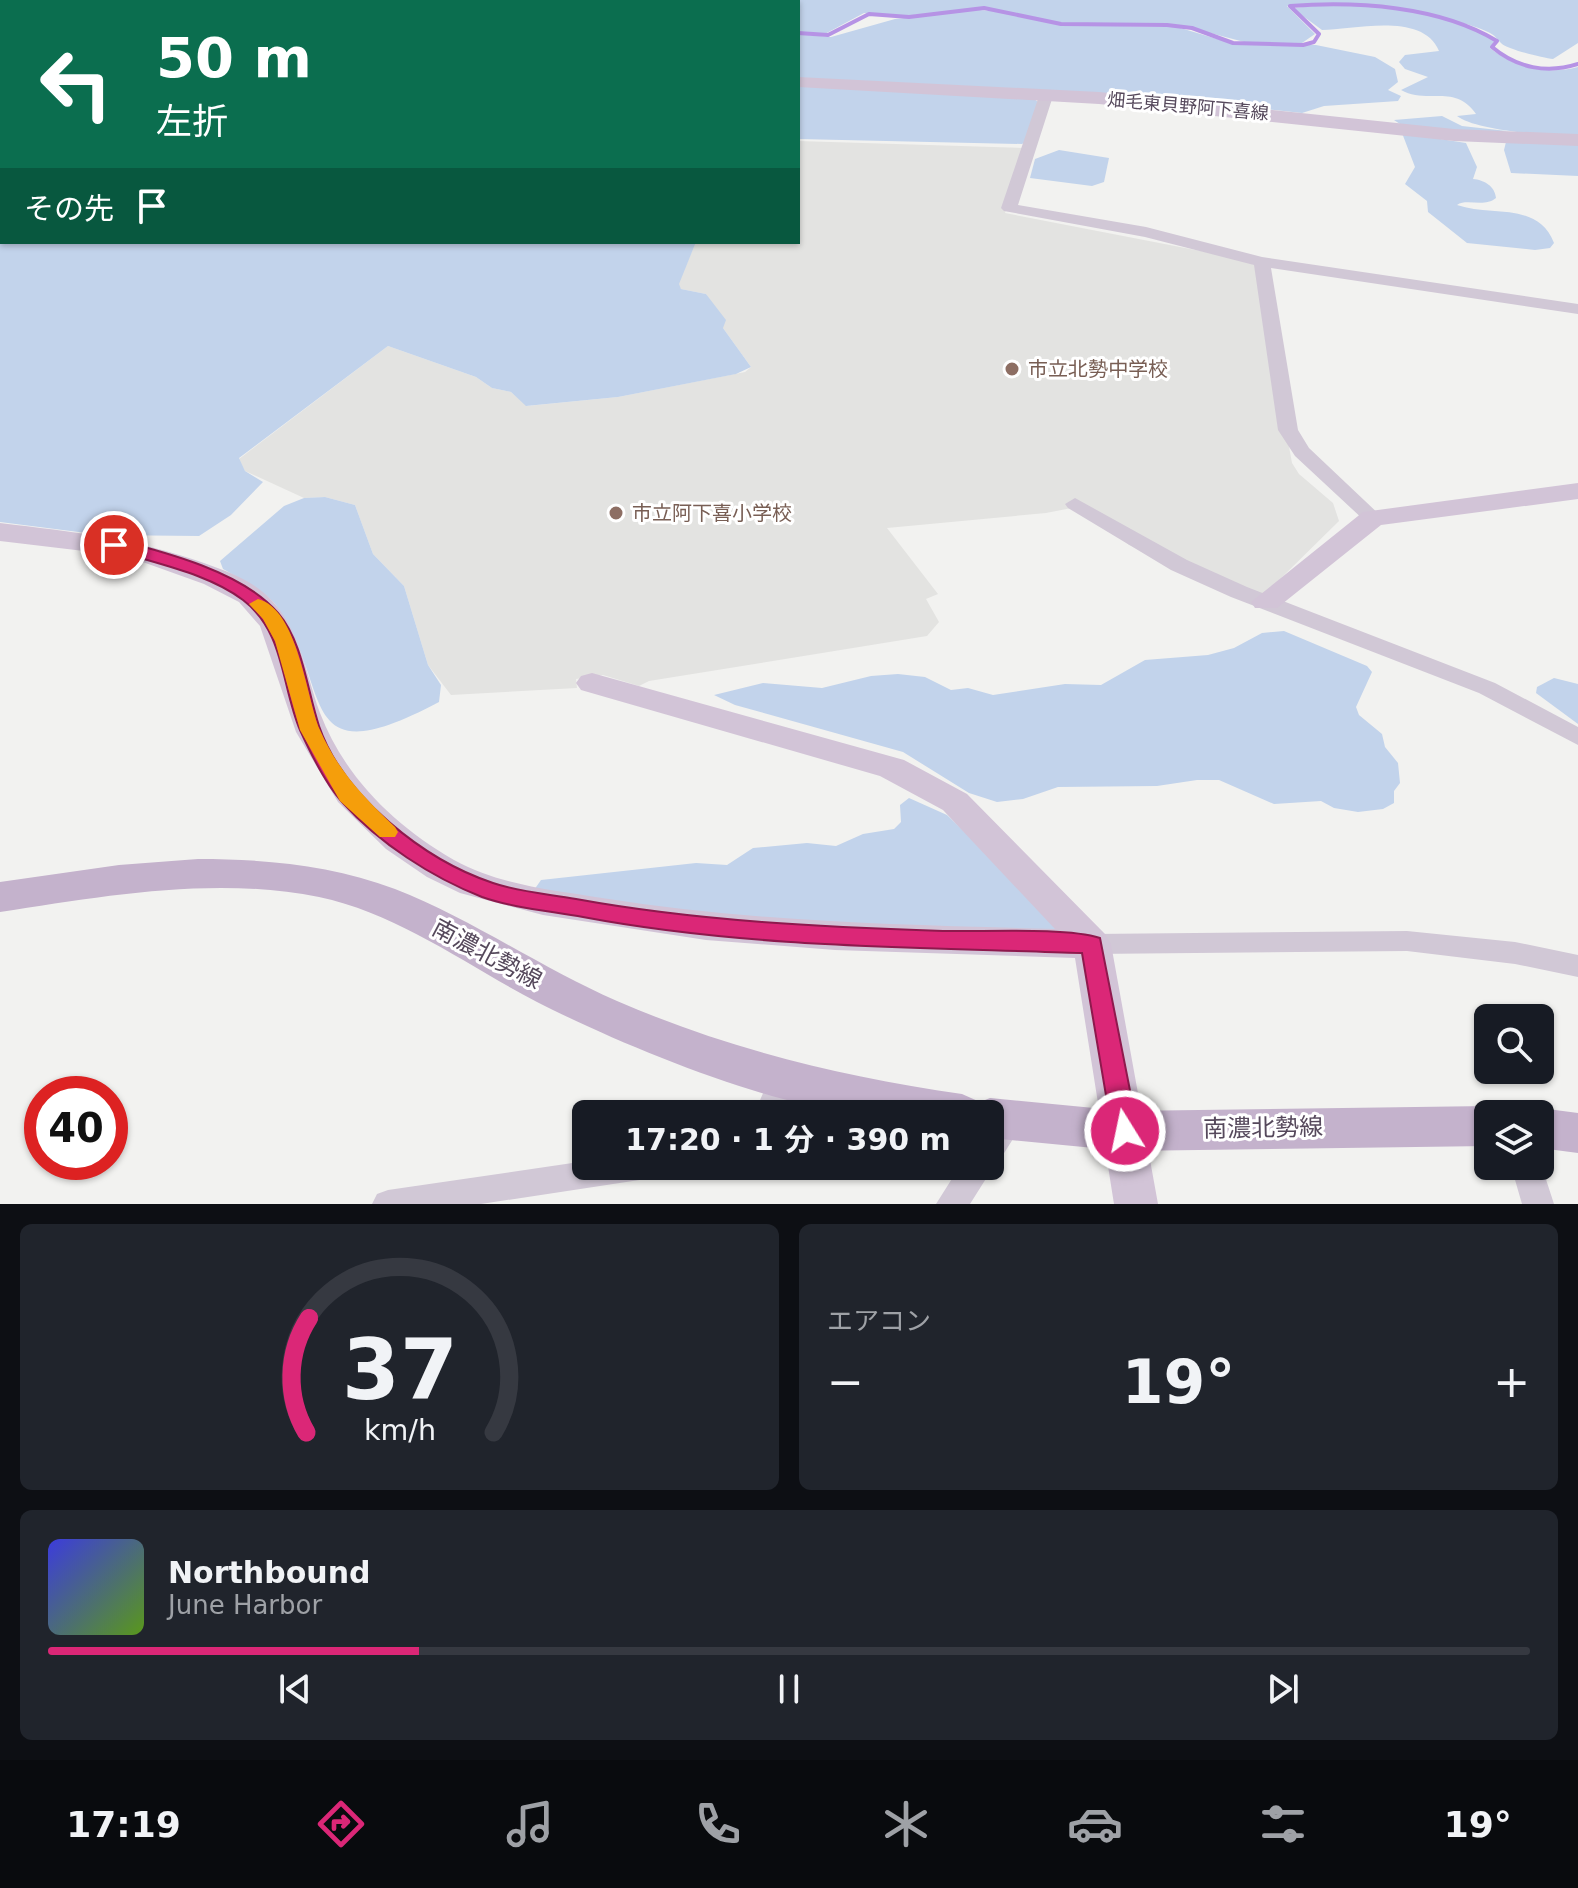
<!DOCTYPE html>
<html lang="ja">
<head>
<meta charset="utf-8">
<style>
  :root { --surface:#171b24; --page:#20242c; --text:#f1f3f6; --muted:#9ea1a6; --line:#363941; --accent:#db2777 }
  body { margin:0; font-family:"DejaVu Sans","Noto Sans JP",sans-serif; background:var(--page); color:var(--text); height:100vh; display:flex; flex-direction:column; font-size:30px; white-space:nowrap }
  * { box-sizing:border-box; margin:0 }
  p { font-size:26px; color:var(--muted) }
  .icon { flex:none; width:44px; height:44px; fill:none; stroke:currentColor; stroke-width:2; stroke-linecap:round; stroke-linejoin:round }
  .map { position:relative; height:1204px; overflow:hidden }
  .details { display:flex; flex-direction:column; gap:20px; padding:20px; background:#0d0f14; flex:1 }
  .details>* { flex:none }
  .hud { position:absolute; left:0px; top:0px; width:800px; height:244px; box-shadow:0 2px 6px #0004; background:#0b6e4f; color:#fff; overflow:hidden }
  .buttons { position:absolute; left:1474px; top:1004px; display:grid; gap:16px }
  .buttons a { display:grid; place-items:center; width:80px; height:80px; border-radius:12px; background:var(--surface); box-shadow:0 2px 6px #0004; font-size:40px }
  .speed { position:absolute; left:24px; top:1076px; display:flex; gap:16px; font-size:40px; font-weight:700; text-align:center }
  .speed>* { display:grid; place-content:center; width:104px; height:104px; border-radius:50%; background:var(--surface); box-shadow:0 2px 6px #0004; line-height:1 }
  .speed .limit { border:12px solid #d22; background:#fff; color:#111 }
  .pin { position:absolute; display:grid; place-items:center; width:68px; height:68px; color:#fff; margin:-34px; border:4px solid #fff; border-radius:50%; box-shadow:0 2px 8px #0007 }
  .me { position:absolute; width:88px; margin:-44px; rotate:350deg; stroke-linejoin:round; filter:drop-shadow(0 0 6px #0008) }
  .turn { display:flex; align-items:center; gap:28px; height:168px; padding:0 24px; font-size:36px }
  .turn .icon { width:104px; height:104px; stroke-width:2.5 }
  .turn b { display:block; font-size:56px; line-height:68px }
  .then { display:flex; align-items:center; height:76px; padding:0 24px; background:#0003; gap:16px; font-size:30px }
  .big { font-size:60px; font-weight:700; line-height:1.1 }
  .details .card { flex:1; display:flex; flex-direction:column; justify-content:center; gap:12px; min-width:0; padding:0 28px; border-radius:12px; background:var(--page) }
  .details .dial { align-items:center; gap:0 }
  .dial svg { height:208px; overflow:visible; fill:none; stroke:var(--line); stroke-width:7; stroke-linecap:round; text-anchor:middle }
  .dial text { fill:var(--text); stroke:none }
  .song { display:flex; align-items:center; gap:24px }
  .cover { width:96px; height:96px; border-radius:12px; background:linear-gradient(135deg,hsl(240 70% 55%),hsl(90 70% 35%)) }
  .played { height:8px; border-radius:4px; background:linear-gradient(90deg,var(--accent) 25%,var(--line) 25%) }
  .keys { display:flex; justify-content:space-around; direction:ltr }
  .heat { display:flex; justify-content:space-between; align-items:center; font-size:44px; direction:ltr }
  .details .tiles { flex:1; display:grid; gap:20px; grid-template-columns:1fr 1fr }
  .card:last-child { grid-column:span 2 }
  .trip { position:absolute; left:572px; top:1100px; width:432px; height:80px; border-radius:12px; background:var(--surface); box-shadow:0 2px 6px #0004; font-weight:700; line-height:80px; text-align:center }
  .tab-bar { display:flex; height:128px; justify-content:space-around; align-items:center; background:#090b0e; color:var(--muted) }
  .tab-bar .icon { width:56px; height:56px }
  .tab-bar .current { color:var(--accent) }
  .tab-bar b { font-size:36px; color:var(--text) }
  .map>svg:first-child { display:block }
  .education { fill:#e3e3e1 }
  .green { fill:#c2d3eb }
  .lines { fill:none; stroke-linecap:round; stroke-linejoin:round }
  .stream { stroke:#b693e5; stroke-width:4 }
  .street { fill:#d1c8d6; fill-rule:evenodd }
  .secondary { fill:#d2c4d7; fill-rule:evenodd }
  .primary { fill:#c4b2cc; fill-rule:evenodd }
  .route { fill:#db2777; stroke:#8e194d; stroke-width:2 }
  .slow { fill:#f59e0b }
  .education-dot { fill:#8d6e63; stroke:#fff; stroke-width:3 }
  .labels { text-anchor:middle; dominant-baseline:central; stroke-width:6; stroke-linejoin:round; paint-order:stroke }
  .far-street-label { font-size:18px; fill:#56495c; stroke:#fff }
  .education-label { font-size:20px; fill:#785e54; stroke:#fff; text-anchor:start }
  .near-street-label { font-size:24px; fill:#56495c; stroke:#fff }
</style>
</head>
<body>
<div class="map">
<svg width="1578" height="1204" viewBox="0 0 1578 1204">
  <rect width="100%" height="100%" fill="#f2f2f0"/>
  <path class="education" d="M798,141L1025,148L1005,213L1242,259L1256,266L1292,463L1299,474L1333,503L1339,521L1266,593L1255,595L1129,545L1082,506L1046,513L887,528L938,594L926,599L939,622L927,636L649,681L639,686L603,675L576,679L577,688L451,695L428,665L404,586L373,554L355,505L325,497L304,498L245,471L239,459L388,346L476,377L492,388L511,392L527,406L618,397L745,372L751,367L723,328L706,294L681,289L678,284L696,242H798Z"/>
  <g class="green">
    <path d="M136,0H1578V43L1553,59C1543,58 1506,49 1501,43C1497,39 1495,35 1488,32C1448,12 1327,0 1287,6L1315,34L1302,43H1248L1180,25L1061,23L983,8L904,16L864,13L823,35L798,32V2Z"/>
    <path d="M1349,3C1395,6 1456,13 1495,40L1490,48C1515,68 1547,75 1578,67V137C1552,136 1476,131 1457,116L1476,114C1455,83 1427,105 1401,90L1428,77L1405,69L1399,62L1405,55L1439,51C1423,11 1352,30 1322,30L1292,8Z"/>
    <path d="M979,10L1010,12L1061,25L1177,27L1234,44L1316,45L1375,57L1395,69L1398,82L1388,90L1401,96L1398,101L1324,106L1302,113L1180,100L1157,95L1136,97L798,79V34L831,37L895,19Z"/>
    <path d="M798,84L1033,98L1038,102L1027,141L1022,144L798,139Z"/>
    <path d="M1442,116L1462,126L1507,131L1474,134L1400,124L1394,120Z"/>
    <path d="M1402,133L1466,143L1477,167L1473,179C1484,180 1495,186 1496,198C1484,208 1467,198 1457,205C1491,217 1538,201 1554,243L1550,248L1535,250L1467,243L1428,212L1427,201L1405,184L1415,167Z"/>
    <path d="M1506,142L1578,145V176L1511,173L1504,150Z"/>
    <path d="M1059,150L1109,158L1104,182L1092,186L1030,178L1035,159Z"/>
    <path d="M0,196L2,242H696L679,284L681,289L706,294L726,320L723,328L751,367L736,374L618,397L526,406L511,392L492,388L476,377L388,346L239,458L245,471L263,482L231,515L199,536L102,535L0,522Z"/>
    <path d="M325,497L355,505L373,554L404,586L428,665L441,685L439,702C294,779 334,690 278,608C267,591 240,579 223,569L220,561L284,506L304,498Z"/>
    <path d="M1284,631L1367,666L1372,672L1356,707L1359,715L1382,734L1385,747L1398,763L1400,783L1394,791V803L1383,809L1358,812L1334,808L1321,801L1274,804L1219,780H1197L1157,786L1058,787L1023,799L997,802L969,793L903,752L735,705L714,695L763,683L822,688L871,676L898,674L925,677L951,690L968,688L993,695L1065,684L1101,685L1145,660L1208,655L1234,648L1262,633Z"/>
    <path d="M1554,678L1578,684V724L1536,693L1537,687Z"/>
    <path d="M909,798L947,815L1062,926L1055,933L717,916L534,890L541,880L696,863L727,865L753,848L807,843L836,846L863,834L894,829L901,822L900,805Z"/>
  </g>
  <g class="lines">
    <g class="stream">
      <path d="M7,0L16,2"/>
      <path d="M733,0L736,2"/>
      <path d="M632,2L647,0"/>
      <path d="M798,33L828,35L869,14L909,17L984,8L1061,24L1167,25L1192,28L1233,43L1303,45L1314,42L1319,34L1290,6C1357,1 1439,6 1497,41L1492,47C1517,68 1547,74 1578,64"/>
    </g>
    <g class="street">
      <path d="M1046,92L1053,96L1018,205L1146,227L1262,257L1578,304V314L1271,268L1298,430L1309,448L1383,518L1380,522H1366L1295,456L1278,430L1254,265L1145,237L1004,211L1001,208L1039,96Z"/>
      <path d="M1075,498L1187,560L1247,587L1495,683L1578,727V745L1479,693L1231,597L1171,570L1068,508L1065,504Z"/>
      <path d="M1407,931L1515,942L1578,955V977L1515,964L1407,951L1092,954L1082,951L1078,944L1082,937L1092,934Z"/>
      <path d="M785,1065L796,1068L800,1077L784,1114H754L774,1068Z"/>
      <path d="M1010,1107L1021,1111L1025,1120L1001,1158L992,1162L994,1166L970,1204H936L960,1166H990C990,1143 984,1116 1010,1107Z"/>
      <path d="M586,1161V1166H662L657,1175L646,1179L481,1204H372L377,1194L388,1190Z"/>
      <path d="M1540,1161L1554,1204H1522L1511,1166H1540Z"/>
    </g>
    <g class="secondary">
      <rect x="0" y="67" width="2" height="10"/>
      <path d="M798,77L1099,92L1454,129L1578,134V146L1454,141L1099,104L798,87Z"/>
      <path d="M1578,483V499L1381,525L1277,608H1255L1251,602L1363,512Z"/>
      <path d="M0,523C75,532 132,538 204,563C223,570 243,577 259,589C299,619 304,669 320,713C345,778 395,826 454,860C499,885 552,890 602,898C752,922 903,925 1055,929L943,810L880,776L581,690L576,683L581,676L592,673L904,760L967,794L1105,934L1111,944L1158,1204H1114L1075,958L835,950L706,940L543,915L460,893L427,877L386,849L338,802L296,732L260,626L239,602L204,584L126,556L0,541Z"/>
    </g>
    <g class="primary">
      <path d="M198,859C266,859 331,865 395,889C472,919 541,968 617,1001C728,1049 843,1077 962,1094L980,1102L990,1098L1125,1111L1488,1106L1506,1114H1488V1146L1125,1151L990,1138V1114C945,1114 895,1120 851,1114C754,1099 624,1046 537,1002C466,965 399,914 319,897C214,876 105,896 0,912V882L119,865Z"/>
      <path d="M1540,1108L1578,1113V1153L1540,1148V1114H1523Z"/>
    </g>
  </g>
  <path class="route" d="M114,539C165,552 243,572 278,613C303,642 307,690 319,726C343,796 424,860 493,883C519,892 549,894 576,899C697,921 821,927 943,931C983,932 1066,927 1100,938L1138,1131L1134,1138L1125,1141L1116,1138L1112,1131L1082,953C916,947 747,948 583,917C550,911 513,908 482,897C431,877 379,843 343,803C326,785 310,752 300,730C281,685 285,632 243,600C206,572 151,563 108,548V541Z"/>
  <path class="slow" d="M258,599C298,609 306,697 320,730C337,769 364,798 395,827L398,832L395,837H380L340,801L300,730L275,641L263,619L249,604Z"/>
  <g class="education-dot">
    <circle cx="1012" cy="369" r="8"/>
    <circle cx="616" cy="513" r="8"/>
  </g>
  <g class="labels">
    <g class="far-street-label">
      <text transform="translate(1188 106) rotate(5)">畑毛東貝野阿下喜線</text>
    </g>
    <g class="education-label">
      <text x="1028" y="369">市立北勢中学校</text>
      <text x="632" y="513">市立阿下喜小学校</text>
    </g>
    <g class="near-street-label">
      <text transform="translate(487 954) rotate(28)">南濃北勢線</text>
      <text transform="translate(1263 1128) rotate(-1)">南濃北勢線</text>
    </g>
  </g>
</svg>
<div class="buttons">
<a><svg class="icon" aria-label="search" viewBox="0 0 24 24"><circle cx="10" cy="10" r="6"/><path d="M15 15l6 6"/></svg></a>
<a><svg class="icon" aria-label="layers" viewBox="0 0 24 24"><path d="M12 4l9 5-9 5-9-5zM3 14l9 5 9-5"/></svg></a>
</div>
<div class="speed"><div class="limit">40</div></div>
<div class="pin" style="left:114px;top:545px;background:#d93025"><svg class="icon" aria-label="arrive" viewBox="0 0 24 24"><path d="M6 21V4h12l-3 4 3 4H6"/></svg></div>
<svg class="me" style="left:1125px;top:1131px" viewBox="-20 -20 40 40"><circle r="17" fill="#db2777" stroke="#fff" stroke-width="3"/><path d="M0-11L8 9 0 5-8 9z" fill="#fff"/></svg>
<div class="trip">17:20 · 1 分 · 390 m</div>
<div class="hud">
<div class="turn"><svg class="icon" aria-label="left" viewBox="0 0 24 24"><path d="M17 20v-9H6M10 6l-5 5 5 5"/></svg><div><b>50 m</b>左折</div></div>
<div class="then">その先<svg class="icon" aria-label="arrive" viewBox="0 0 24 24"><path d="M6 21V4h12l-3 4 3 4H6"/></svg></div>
</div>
</div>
<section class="details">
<div class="tiles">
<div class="card dial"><svg viewBox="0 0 100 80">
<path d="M14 69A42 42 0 1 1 86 69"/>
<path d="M14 69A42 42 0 0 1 15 25" stroke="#db2777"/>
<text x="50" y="56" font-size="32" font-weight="700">37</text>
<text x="50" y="72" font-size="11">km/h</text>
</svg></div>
<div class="card"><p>エアコン</p>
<div class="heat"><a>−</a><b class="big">19°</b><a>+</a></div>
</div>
<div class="card">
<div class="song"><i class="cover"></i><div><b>Northbound</b><p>June Harbor</p></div></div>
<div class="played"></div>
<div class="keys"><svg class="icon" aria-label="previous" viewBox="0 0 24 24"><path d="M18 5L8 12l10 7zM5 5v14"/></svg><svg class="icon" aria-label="pause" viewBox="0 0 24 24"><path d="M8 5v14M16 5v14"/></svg><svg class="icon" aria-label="next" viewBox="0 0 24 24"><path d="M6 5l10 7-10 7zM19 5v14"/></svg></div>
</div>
</div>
</section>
<nav class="tab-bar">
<b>17:19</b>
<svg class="icon current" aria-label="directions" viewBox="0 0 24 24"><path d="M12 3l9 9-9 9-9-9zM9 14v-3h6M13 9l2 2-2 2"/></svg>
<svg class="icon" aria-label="music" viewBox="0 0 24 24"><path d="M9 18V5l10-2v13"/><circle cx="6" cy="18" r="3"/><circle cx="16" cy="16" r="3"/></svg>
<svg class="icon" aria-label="phone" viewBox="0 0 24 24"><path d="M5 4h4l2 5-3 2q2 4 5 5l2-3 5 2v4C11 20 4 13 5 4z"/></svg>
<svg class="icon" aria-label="climate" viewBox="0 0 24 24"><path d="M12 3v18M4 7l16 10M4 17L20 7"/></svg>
<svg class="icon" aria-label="car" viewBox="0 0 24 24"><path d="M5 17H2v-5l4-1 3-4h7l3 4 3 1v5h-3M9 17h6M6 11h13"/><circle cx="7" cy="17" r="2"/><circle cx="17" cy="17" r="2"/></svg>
<svg class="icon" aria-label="filters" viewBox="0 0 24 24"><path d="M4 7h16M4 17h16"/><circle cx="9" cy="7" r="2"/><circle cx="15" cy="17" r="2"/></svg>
<b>19°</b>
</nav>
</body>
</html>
